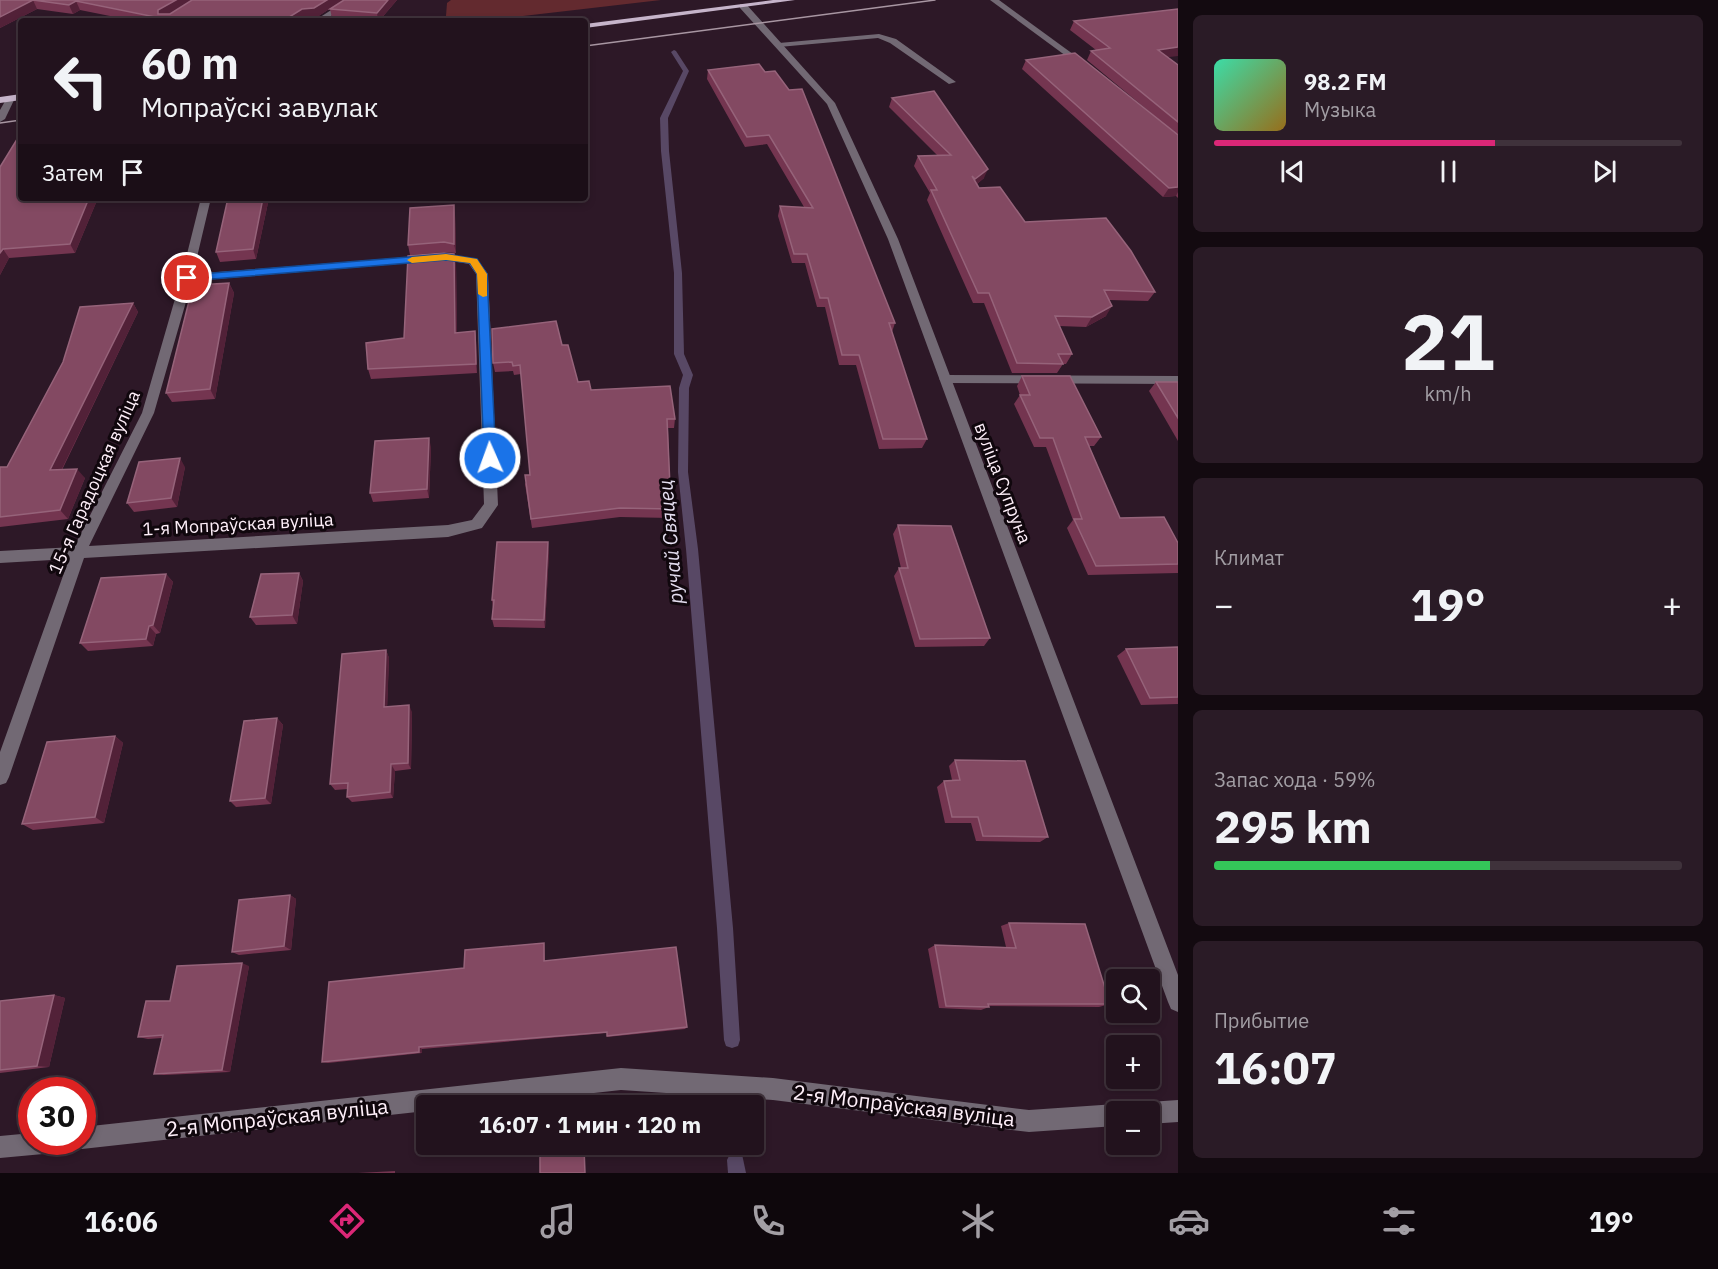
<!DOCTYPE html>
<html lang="ru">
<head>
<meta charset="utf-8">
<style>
  :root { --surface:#22121d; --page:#2a1b26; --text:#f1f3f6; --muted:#a29ea4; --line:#3f323b; --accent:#db2777 }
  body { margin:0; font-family:"IBM Plex Sans",sans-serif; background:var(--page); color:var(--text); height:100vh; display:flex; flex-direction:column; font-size:22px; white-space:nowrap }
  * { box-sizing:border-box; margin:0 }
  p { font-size:20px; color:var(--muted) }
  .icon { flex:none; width:33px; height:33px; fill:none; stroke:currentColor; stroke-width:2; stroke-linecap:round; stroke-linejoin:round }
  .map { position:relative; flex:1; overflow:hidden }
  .panel { display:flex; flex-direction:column; gap:15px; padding:15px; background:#130a10; width:540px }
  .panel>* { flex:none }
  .guide { position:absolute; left:18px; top:18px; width:570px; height:183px; border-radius:6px; box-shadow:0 3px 9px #0003,0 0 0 2px var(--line); background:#22121d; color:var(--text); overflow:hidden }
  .tools { position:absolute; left:1106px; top:969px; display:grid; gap:12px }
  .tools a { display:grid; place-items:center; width:54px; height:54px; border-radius:6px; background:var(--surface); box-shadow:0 3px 9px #0003,0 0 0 2px var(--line); font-size:30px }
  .speed { position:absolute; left:18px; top:1077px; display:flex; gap:12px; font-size:30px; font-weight:700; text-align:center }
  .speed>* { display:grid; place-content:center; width:78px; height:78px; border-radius:50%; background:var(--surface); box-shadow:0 3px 9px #0003,0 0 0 2px var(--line); line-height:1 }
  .speed .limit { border:9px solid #d22; background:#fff; color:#111 }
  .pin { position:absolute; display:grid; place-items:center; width:51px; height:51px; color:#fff; margin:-26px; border:3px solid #fff; border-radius:50%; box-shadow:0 2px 6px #0007 }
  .me { position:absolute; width:66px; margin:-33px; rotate:358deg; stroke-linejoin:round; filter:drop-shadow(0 0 4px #0008) }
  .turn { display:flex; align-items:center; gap:21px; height:126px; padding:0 24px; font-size:27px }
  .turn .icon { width:78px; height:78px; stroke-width:2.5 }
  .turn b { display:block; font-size:42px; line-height:51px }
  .then { display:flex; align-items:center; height:57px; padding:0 24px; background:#0003; gap:12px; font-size:22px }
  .big { font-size:45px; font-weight:700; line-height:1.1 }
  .panel .card { flex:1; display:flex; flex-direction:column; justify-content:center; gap:9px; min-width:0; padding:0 21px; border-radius:9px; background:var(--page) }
  .panel .dial { align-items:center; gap:0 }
  .dial b { font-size:78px; line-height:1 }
  .song { display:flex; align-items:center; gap:18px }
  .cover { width:72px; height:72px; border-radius:9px; background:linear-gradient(135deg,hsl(160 70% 55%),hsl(40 70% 35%)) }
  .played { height:6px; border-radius:3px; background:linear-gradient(90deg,var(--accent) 60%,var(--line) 60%) }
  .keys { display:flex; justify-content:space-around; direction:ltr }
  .heat { display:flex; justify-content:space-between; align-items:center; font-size:33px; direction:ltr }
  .charge { height:9px; border-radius:4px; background:linear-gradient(90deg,#34c759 59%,var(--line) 0) }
  .trip { position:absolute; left:416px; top:1095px; width:348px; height:60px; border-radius:6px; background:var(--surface); box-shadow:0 3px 9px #0003,0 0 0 2px var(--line); font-weight:700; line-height:60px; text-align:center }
  .menu { display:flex; height:96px; justify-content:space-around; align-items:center; background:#0e070c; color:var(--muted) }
  .menu .icon { width:42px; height:42px }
  .menu .active { color:var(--accent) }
  .menu b { font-size:27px; color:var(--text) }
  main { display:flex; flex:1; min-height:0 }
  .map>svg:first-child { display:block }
  .green { fill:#632a2f }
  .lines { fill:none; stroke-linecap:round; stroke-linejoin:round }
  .stream { fill:#584865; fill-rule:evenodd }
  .lane { fill:#726974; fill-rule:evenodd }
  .street { fill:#726974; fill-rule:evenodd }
  .primary { fill:#c6b4ca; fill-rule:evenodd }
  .tram { stroke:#a896a2; stroke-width:1.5 }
  .wall { fill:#743550 }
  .shaded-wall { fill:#522138 }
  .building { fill:#834962; stroke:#96637a; stroke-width:1.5 }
  .route { fill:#1a73e8; stroke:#114b97; stroke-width:1.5 }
  .slow { fill:#f59e0b }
  .labels { text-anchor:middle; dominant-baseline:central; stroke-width:6; stroke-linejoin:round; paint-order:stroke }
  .street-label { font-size:18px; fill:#feeff9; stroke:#10070d }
  .water-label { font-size:20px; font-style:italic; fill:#e4def0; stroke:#10070d }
  .near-street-label { font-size:21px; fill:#feeff9; stroke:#10070d }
</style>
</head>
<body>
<main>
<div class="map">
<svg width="1178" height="1173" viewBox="0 0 1178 1173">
  <rect width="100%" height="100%" fill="#2d1827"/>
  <path class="green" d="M451,0H661L497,19L455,20L446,16L447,3Z"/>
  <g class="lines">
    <g class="stream">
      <path d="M674,50L676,51L689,71L668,118L669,151L682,273L684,354L693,375L689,388L688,472L698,549L733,928L740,1040L738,1046L732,1048L726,1046L724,1040L717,928L686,549L678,472L679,388L683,375L674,354V273L661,151L660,118L683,71L671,52Z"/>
      <path d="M736,1151L742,1154L746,1173H728L727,1160L730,1154Z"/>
    </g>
    <g class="lane">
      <path d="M879,34L896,39L956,82L949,84L890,43L878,38L779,47L775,45L779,43Z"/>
      <path d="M945,375L1178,376V384L945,383L939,379Z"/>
    </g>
    <g class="street">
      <path d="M347,0H356L323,21H314Z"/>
      <path d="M990,0H999L1088,65L1081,67Z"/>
      <path d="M740,4H746L835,103L898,239L1178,975V1012L1171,1009L1168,1002L888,239L827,104L740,8Z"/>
      <path d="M8,96L15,98L5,119L0,122V110Z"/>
      <path d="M201,198H211L193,274L446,254L477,259L488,274L498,505L482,528L448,537L84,558L9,777L6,783L0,785V752L69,559L0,563V551L74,547L142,413L181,278ZM446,260L469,264L476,274L484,504L472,520L448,525L89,546L154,413L192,281Z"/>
      <path d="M621,1068L773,1078L1029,1110L1116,1104L1124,1107L1125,1112H1116V1126L1029,1132L773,1100L621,1090L477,1106H426V1111L82,1149L74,1146L72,1142H82V1127Z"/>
      <path d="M1178,1100V1122L1149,1124V1112H1139L1141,1105L1149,1102Z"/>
      <path d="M32,1133V1142H65L62,1150L54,1153L0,1158V1136Z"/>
    </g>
    <g class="primary">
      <path d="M773,0H795L585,28V24Z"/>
      <path d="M21,94V100L0,103V97Z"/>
    </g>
    <g class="tram">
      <path d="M585,46L935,0"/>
      <path d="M0,123L21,120"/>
    </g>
  </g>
  <g class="wall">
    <path d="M0,0H343L317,17L304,18L299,21H135L80,10L73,14L37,9L0,28Z"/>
    <path d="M344,0H397L379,21H366L332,18L330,9Z"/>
    <path d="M1074,21L1167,57L1178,65V198L1176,196L1163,197L1022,69L1026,60L1151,113L1087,60L1091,51L1096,50L1070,30Z"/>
    <path d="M759,64L895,323L892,332L927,439L922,448L879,449L856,365H839L825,307H817L805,263H792L778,216L780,206L804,207L767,144L745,147L707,79L708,70Z"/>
    <path d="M892,98L984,178L977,184L979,188L1025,222L1155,292L1148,301L1109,300L1106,316L1086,327L1059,326L1072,354L1066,364H1063L1057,373H1012L984,303H973L927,200L930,193L914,166L918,156H938L889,107Z"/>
    <path d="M0,167L21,198H98L75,253L9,258L0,275Z"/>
    <path d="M269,198L256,259L220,262L216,252Z"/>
    <path d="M455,214L456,253L446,252L410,255L408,245Z"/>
    <path d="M456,264L457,333L475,331L476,340L477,373L371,379L368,369L404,338Z"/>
    <path d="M229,283L234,293L215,399L172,402L166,393L193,297Z"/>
    <path d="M133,303L138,312L62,470L85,478L68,519L0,527V467H7Z"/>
    <path d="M562,345L578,382L591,390L675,419L674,428H668L671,509L670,518L620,517L532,528L525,484L530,475L521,374L514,375L513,371L495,372L493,363Z"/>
    <path d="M1022,376L1101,437L1094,446H1089L1120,518L1178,543V573L1088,575L1067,528L1073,520L1046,447H1034L1014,404L1020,395L1017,386Z"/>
    <path d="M1156,382H1178V441L1149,391Z"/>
    <path d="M431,447L429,498L373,502L370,493Z"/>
    <path d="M185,467L177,507L134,512L127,503Z"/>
    <path d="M898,525L990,638L984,646L915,647L894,576L899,568H901L893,534Z"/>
    <path d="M549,551L545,628L494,627L492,619L493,608L492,600Z"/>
    <path d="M299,573L303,581L297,624L256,625L250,617Z"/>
    <path d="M166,574L173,582L160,633L156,634L153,646L88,651L80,643Z"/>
    <path d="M1178,647V704L1141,705L1117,656L1126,649Z"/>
    <path d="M386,650L389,658L387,707L412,712L411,769L395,771L393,798L352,802L347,797L348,789L335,790L330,784Z"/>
    <path d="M277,718L283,725L271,804L236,807L230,801Z"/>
    <path d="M115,736L123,743L104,823L33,830L22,824Z"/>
    <path d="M955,760L1048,837L1040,842L976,841L971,823H945L937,787L944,781L952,780L949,766Z"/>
    <path d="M290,895L296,899L291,950L239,955L232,952Z"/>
    <path d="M1009,923L1110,1004L1099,1007L989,1006V1007L981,1010L939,1008L928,949L935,945L1006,947L1001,926Z"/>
    <path d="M544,943L545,961L687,1027L685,1029L607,1037V1033L422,1049V1053L328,1063L322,1062L464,968Z"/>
    <path d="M249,966L230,1072L164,1075L154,1074L162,1038L148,1039L138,1037L170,1001Z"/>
    <path d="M54,995L65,998L49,1067L0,1073V1001Z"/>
    <path d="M395,1171V1173H358Z"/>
  </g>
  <g class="shaded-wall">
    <path d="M33,0L37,9L0,28V17Z"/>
    <path d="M176,0H193L162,19L158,14V10Z"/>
    <path d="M327,0H343L317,17L304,18L299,21H283L302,9Z"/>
    <path d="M388,0H397L379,21H378L377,13Z"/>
    <path d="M76,1L80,10L73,14L69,5Z"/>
    <path d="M1178,47V56L1153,59L1158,50Z"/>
    <path d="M988,169L984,178L971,189L975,179Z"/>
    <path d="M1178,187V192L1176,196L1163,197L1169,188Z"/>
    <path d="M89,198H98L75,253L70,244Z"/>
    <path d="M263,198H269L256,259L253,249Z"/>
    <path d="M454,205L455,214L456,253L454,244Z"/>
    <path d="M3,249L9,258L0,275V253Z"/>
    <path d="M454,254L456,264L457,342L455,333Z"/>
    <path d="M229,283L234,293L215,399L210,389Z"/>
    <path d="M133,303L138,312L57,479L50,470Z"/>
    <path d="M1112,306L1106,316L1086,327L1092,317Z"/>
    <path d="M475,331L476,340L477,373L476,364Z"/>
    <path d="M429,438L431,447L429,498L427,489Z"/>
    <path d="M180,458L185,467L177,507L171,498Z"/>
    <path d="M77,469L85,478L68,519L60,510Z"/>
    <path d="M548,542L549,551L545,628L544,620Z"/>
    <path d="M299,573L303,581L297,624L292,615Z"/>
    <path d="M166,574L173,582L160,633L153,625Z"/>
    <path d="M149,626L156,634L153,646L146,639Z"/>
    <path d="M386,650L389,658L387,714L384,707Z"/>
    <path d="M409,705L412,712L411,769L408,763Z"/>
    <path d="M277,718L283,725L271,804L265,798Z"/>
    <path d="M115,736L123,743L104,823L95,817Z"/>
    <path d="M391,764L395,771L393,798L390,792Z"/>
    <path d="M290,895L296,899L291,950L284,946Z"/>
    <path d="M242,963L249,966L230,1072L222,1070Z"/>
    <path d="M54,995L65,998L49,1067L37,1066Z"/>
    <path d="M419,1047L422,1049V1053L419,1052Z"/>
  </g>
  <g class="building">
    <path d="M0,0H176L158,10V14H170L192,0H327L314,8L302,9L283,21H175L76,1L69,5L33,0L0,17Z"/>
    <path d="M344,0H388L377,13L330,9Z"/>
    <path d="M1178,9V47L1158,50L1178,65V122L1091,51L1110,48L1074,21Z"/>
    <path d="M1075,53L1178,135V187L1169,188L1026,60Z"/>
    <path d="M759,64L765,72L775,71L789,90L802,89L895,323H889L927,439H883L859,355H842L828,298H820L807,254H794L780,206L813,208L769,135L747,137L708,70Z"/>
    <path d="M934,91L988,169L975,179L972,176L979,188L1000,187L1025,222L1106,218L1131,251L1155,292L1104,290L1112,306L1092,317L1055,316L1072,354H1058L1063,364L1017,363L989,293H978L931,190H937L918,156L951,155L892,98Z"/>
    <path d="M19,136H21V198H89L70,244L3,249L0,253V167Z"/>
    <path d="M228,198H263L253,249L216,252Z"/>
    <path d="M454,205V244L444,242L408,245L410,208Z"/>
    <path d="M444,253L454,254L455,333L475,331L476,364L368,369L366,343L404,338L408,256Z"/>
    <path d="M229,283L210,389L166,393L190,297H193L196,285Z"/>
    <path d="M133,303L50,470L77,469L60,510L0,517V467H7L63,362L80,307Z"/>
    <path d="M556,321L562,345H568L578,382L589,381L591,390L670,386L675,419H667L671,509L620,508L531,519L525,475H530L520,365L513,366L512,362L493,363L492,329Z"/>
    <path d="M1022,376H1070L1101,437H1085L1120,518L1164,517L1178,543V564L1096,566L1074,519H1082L1053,438H1040L1020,395H1030Z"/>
    <path d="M1156,382H1178V418Z"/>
    <path d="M429,438L427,489L370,493L375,441Z"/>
    <path d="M180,458L171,498L127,503L139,462Z"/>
    <path d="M898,525L951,526L990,638L920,639L899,568H908Z"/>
    <path d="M497,542H548L544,620L492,619L494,600H492Z"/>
    <path d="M299,573L292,615L250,617L261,574Z"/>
    <path d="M166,574L153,625L149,626L146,639L80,643L101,578Z"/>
    <path d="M1178,647V697L1150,698L1126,649Z"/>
    <path d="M386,650L384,707L409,705L408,763L391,764L390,792L347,797L348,783L330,784L342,654Z"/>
    <path d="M277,718L265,798L230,801L244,721Z"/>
    <path d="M115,736L95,817L22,824L47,742Z"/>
    <path d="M955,760L1025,761L1048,837L983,836L978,817H952L944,781L960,780Z"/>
    <path d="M290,895L284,946L232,952L239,900Z"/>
    <path d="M1009,923L1085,924L1110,1004H988L989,1007L946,1006L935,945L1016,948Z"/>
    <path d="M544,943V961L676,947L687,1027L607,1036V1032L419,1047V1052L322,1062L329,982L464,968L465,950Z"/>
    <path d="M242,963L222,1070L154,1074L163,1035L138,1037L146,1001H170L177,966Z"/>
    <path d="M54,995L37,1066L0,1070V1001Z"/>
    <path d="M584,1148L585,1173H540V1151Z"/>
  </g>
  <path class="route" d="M446,254L477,259L487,274L496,458L490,463L484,458L477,274L470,263L446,260L187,281L182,278L187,275Z"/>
  <path class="slow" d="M446,254L477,259L487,274V296L483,297L478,294L477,274L470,263L446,260L412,263L407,260L412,257Z"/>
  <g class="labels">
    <g class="street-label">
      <text transform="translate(94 482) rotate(-66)">15-я Гарадоцкая вуліца</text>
      <text transform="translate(1003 483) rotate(69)">вуліца Супруна</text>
      <text transform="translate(238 524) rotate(-3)">1-я Мопраўская вуліца</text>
    </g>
    <g class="water-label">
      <text transform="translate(670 542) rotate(-95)">ручай Свяцец</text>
    </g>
    <g class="near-street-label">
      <text transform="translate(904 1105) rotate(7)">2-я Мопраўская вуліца</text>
      <text transform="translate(277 1117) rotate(-6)">2-я Мопраўская вуліца</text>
    </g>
  </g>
</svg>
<div class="tools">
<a><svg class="icon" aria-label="search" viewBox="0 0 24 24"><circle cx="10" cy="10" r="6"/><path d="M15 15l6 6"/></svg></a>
<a>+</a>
<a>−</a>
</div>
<div class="speed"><div class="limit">30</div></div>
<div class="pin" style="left:187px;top:278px;background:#d93025"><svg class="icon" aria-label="arrive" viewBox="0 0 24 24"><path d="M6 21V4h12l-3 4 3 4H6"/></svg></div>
<svg class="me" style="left:490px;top:458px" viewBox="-20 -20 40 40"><circle r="17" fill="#1a73e8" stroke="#fff" stroke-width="3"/><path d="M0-11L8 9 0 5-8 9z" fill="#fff"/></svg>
<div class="trip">16:07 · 1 мин · 120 m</div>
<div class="guide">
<div class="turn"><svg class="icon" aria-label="left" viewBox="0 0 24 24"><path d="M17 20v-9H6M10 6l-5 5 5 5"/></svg><div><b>60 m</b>Мопраўскі завулак</div></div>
<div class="then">Затем<svg class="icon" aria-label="arrive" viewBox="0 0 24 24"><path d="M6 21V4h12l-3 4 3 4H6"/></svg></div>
</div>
</div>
<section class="panel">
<div class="card">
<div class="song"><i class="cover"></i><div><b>98.2 FM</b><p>Музыка</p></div></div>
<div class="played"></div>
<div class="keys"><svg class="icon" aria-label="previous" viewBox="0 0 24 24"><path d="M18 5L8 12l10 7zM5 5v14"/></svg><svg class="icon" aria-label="pause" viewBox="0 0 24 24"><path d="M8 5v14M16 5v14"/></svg><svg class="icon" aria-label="next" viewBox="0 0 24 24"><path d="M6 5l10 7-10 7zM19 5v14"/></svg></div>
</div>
<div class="card dial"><b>21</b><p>km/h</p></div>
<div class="card"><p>Климат</p>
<div class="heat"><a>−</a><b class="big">19°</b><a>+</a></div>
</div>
<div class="card"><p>Запас хода · 59%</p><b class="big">295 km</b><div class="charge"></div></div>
<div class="card"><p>Прибытие</p><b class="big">16:07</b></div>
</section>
</main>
<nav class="menu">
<b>16:06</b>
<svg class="icon active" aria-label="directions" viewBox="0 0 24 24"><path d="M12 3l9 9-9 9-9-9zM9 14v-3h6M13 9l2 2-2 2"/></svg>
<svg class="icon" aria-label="music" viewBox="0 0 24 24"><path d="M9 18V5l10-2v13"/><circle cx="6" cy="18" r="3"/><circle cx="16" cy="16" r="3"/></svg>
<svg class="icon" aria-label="phone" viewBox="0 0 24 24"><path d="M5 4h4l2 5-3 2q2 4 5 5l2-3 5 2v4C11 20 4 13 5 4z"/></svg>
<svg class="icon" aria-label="climate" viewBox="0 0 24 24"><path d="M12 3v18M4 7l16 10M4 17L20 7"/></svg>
<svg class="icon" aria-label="car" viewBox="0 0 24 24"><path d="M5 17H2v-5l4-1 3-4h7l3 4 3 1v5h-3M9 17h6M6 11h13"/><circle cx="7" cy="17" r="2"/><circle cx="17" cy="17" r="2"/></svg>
<svg class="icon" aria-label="filters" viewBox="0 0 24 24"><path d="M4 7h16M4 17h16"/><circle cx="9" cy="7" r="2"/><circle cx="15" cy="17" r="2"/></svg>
<b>19°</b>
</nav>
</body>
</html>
